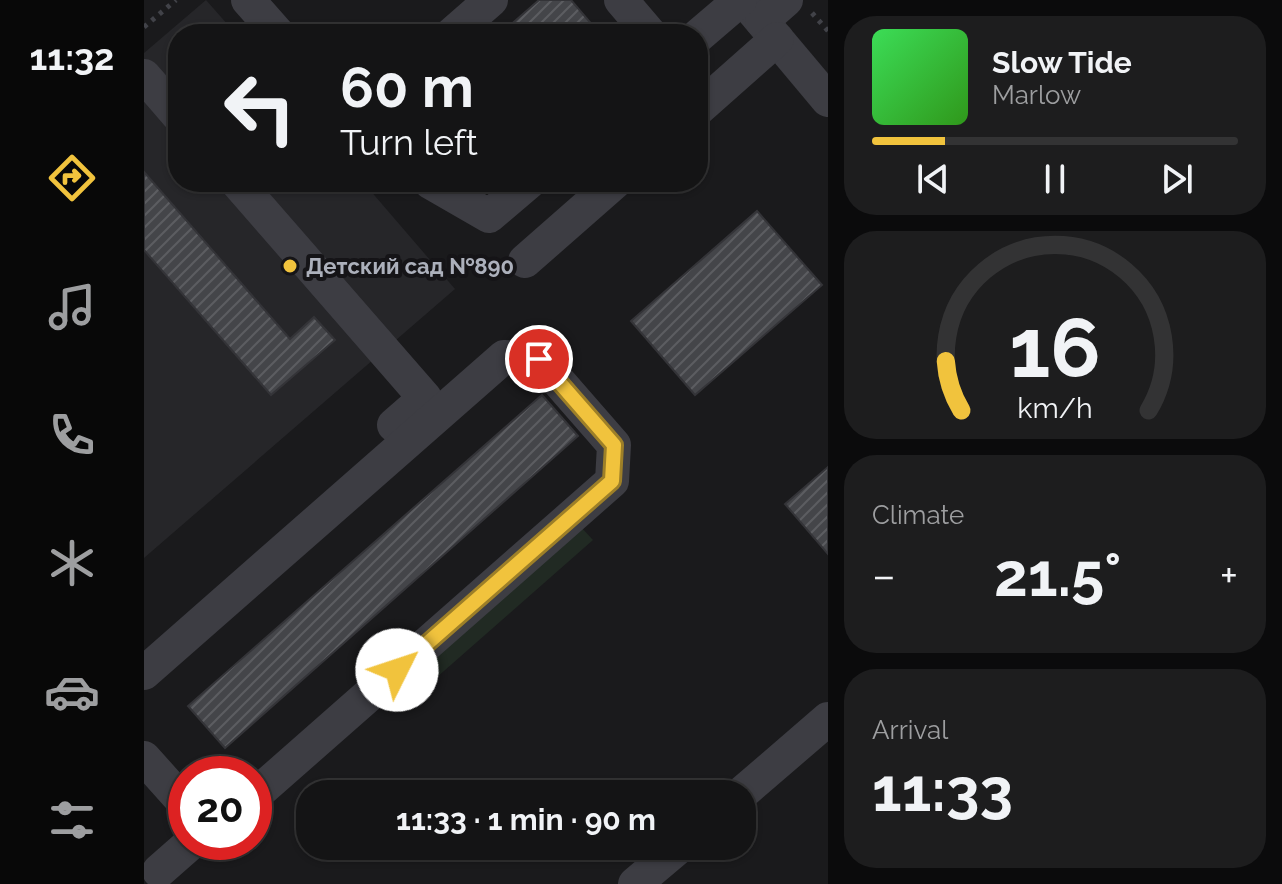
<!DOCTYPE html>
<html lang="en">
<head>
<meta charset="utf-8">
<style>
  :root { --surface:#141415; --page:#1d1d1e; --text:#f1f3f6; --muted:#9d9ea0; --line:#333334; --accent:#f1c33d }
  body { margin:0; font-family:Raleway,sans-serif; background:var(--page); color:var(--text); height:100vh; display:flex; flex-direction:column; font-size:30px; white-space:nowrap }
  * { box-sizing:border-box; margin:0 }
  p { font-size:26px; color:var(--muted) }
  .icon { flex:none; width:44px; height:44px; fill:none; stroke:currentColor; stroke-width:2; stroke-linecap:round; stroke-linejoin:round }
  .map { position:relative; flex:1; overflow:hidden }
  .side { display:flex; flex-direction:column; gap:16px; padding:16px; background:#0b0b0c; width:454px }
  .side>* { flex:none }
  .hud { position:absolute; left:24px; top:24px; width:540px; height:168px; border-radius:32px; box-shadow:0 2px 6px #0004,0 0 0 2px var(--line); background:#141415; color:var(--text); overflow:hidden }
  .speed { position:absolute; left:24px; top:756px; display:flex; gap:16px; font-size:40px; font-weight:700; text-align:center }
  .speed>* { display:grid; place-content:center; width:104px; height:104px; border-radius:50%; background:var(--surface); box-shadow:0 2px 6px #0004,0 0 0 2px var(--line); line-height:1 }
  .speed .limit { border:12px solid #d22; background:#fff; color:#111 }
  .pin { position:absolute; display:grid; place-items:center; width:68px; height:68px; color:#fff; margin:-34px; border:4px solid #fff; border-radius:50%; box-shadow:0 2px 8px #0007 }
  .me { position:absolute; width:88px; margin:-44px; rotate:49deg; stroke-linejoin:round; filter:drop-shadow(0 0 6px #0008) }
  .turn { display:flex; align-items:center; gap:28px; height:168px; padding:0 40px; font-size:36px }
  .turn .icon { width:104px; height:104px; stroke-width:2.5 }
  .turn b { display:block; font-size:56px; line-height:68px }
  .big { font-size:60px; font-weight:700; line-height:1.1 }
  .side .card { flex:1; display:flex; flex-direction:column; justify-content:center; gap:12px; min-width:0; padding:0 28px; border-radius:32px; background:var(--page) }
  .side .dial { align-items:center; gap:0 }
  .dial svg { height:208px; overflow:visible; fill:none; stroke:var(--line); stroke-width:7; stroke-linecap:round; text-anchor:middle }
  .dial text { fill:var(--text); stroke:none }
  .song { display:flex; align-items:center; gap:24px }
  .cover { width:96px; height:96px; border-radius:12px; background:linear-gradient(135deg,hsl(130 70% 55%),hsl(110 70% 35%)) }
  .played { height:8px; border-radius:4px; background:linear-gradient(90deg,var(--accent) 20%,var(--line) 20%) }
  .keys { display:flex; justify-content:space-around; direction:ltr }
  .heat { display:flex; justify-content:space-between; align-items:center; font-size:44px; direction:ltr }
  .trip { position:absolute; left:152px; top:780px; width:460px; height:80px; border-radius:32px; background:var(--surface); box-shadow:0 2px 6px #0004,0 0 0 2px var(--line); font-weight:700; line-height:80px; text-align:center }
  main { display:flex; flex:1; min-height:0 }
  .menu { display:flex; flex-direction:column; width:144px; justify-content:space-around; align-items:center; background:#080808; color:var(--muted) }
  .menu .icon { width:56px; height:56px }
  .menu .selected { color:var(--accent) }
  .menu b { font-size:36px; color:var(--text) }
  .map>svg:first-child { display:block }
  .built { fill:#262629 }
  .green { fill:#212a23 }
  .building { fill:url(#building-hatch); stroke:#343438; stroke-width:2 }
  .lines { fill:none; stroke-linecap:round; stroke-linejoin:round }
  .path { stroke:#414248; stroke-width:5; stroke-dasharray:4 6; stroke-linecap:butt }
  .minor { stroke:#3d3d43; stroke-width:34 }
  .route-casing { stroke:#9d7f28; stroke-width:20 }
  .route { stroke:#f1c33d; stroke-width:14 }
  .poi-dot { fill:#f1c33d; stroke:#151417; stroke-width:3 }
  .labels { text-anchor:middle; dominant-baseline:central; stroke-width:8; stroke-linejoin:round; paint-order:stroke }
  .poi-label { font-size:22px; font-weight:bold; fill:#acb0bb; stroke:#151417; text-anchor:start }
</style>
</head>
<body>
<main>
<nav class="menu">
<b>11:32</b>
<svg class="icon selected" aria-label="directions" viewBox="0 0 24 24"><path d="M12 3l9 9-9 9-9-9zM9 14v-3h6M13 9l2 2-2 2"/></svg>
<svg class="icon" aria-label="music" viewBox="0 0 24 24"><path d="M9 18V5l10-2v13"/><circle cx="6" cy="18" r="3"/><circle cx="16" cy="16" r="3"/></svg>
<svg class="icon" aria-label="phone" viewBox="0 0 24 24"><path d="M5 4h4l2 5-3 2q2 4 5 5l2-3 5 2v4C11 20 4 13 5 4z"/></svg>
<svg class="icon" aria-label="climate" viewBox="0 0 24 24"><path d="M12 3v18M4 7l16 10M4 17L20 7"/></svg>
<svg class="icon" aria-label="car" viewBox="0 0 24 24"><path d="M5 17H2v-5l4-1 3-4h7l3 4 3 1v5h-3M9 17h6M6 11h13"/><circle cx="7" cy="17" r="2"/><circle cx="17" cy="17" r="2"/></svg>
<svg class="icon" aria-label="filters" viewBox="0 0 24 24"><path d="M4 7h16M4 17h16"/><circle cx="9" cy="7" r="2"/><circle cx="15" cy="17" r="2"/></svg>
</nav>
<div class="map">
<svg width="684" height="884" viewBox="0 0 684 884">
  <defs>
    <pattern id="building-hatch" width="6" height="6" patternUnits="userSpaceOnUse" patternTransform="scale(2)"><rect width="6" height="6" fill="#444549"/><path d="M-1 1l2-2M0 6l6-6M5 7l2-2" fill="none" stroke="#5c5d61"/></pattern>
  </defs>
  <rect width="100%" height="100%" fill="#1a1a1c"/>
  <path class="built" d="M62,0L92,34H34V182H219L311,289L0,558V53Z"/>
  <path class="green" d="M437,527L449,540L292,678L280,665Z"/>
  <g class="building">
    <path d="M395,0H427L456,34H356Z"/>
    <path d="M0,172L146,339L170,317L191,340L127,395L0,250Z"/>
    <path d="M613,211L678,285L551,395L487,321Z"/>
    <path d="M398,395L434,436L81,748L44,706Z"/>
    <path d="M684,467V554L641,504Z"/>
  </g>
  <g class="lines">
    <g class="path">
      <path d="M668,13L684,31"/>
      <path d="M0,27L32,0"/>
    </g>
    <g class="minor">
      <path d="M104,0L134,34"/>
      <path d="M477,0L506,34"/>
      <path d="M600,0L684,100"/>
      <path d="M618,21L642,0"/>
      <path d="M308,34L347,0"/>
      <path d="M554,36L596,0"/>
      <path d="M0,76L34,115"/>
      <path d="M554,109L633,39"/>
      <path d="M93,182L281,398L250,425"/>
      <path d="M286,182L345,216L385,182"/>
      <path d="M381,261L471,182"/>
      <path d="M0,673L360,357L395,359L470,445L468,481L110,796"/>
      <path d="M0,758L42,805"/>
      <path d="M597,794L684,719"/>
      <path d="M15,871L48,842"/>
      <path d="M491,884L536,846"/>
    </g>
  </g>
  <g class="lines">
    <defs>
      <path id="route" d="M253,670L468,481L470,445L395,359"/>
    </defs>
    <use href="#route" class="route-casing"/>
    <use href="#route" class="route"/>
  </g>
  <circle class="poi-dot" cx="146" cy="266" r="8"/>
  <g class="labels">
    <g class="poi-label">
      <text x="162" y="266">Детский сад №890</text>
    </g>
  </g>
</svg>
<div class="speed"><div class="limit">20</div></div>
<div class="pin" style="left:395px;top:359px;background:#d93025"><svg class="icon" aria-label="arrive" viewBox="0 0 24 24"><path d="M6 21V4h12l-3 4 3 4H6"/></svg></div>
<svg class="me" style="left:253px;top:670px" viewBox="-20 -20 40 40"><circle r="19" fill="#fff"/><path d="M0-13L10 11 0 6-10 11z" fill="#f1c33d"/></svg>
<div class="trip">11:33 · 1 min · 90 m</div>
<div class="hud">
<div class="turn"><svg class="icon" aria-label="left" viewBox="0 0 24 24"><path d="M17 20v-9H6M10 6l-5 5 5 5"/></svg><div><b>60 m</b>Turn left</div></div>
</div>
</div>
<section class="side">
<div class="card">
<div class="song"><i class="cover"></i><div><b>Slow Tide</b><p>Marlow</p></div></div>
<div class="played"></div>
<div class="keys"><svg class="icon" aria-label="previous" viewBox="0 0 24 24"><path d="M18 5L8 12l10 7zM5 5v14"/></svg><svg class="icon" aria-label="pause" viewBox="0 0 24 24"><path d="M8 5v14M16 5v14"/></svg><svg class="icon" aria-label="next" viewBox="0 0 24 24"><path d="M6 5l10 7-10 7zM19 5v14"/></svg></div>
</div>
<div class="card dial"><svg viewBox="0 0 100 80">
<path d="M14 69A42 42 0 1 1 86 69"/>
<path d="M14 69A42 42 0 0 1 8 50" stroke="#f1c33d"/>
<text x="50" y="56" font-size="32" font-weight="700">16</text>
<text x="50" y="72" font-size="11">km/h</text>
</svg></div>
<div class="card"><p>Climate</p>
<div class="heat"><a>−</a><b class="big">21.5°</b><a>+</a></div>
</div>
<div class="card"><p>Arrival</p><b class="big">11:33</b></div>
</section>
</main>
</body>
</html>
